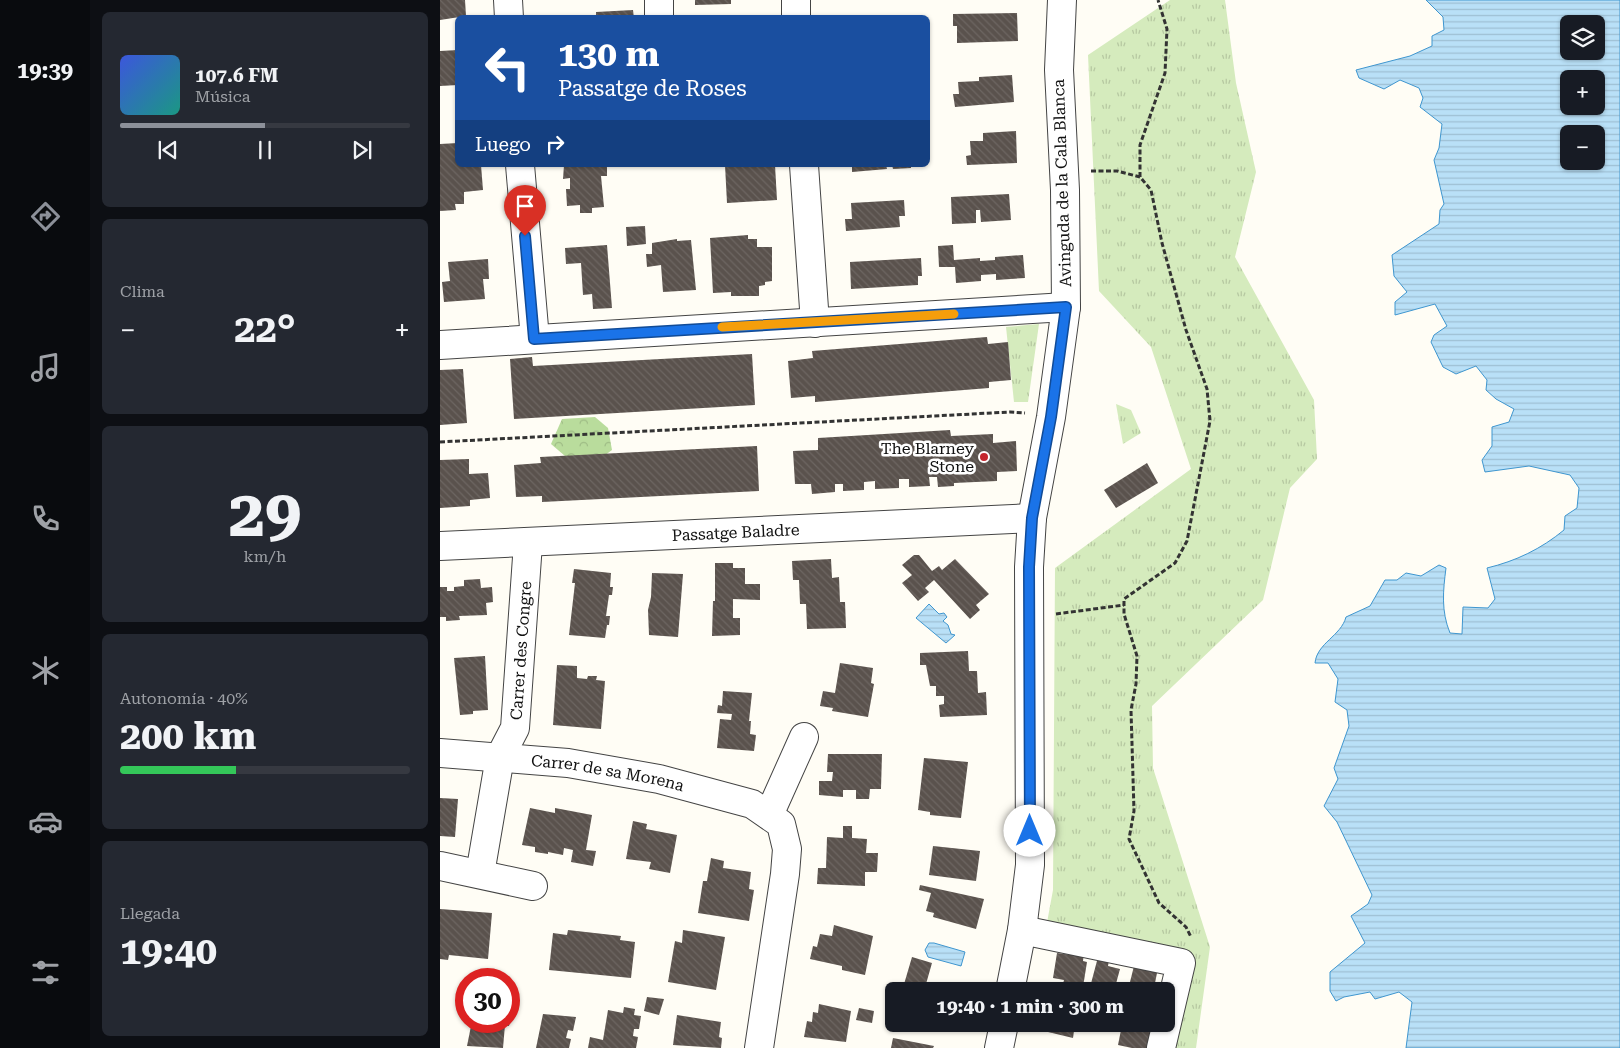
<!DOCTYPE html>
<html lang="es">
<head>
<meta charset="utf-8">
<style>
  :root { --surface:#171b24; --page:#242831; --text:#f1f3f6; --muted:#9ea1a6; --line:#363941; --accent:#8c9099 }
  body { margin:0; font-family:"Roboto Serif",serif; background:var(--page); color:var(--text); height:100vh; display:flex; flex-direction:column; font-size:19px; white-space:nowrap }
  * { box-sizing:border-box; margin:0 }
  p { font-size:16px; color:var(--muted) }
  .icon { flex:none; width:28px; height:28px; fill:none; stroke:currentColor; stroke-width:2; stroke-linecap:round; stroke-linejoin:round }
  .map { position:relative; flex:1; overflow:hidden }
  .side { display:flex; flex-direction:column; gap:12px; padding:12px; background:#0d0f14; width:350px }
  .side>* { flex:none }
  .guide { position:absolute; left:15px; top:15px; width:475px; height:152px; border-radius:8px; box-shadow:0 1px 4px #0004; background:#1a4fa0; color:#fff; overflow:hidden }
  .controls { position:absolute; left:1120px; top:15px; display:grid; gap:10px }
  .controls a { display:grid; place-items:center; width:45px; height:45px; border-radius:8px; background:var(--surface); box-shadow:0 1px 4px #0004; font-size:25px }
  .speed { position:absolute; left:15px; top:968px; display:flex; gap:10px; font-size:25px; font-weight:700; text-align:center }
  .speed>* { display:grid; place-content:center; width:65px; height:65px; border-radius:50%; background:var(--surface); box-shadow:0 1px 4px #0004; line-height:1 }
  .speed .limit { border:8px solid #d22; background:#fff; color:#111 }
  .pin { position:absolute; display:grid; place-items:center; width:42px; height:42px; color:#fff; margin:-51px -21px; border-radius:50% 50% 50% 0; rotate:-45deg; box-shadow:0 0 5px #0007 }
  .pin .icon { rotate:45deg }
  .me { position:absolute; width:55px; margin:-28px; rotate:0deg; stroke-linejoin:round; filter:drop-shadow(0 0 4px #0008) }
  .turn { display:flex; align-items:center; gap:18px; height:105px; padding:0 20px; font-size:22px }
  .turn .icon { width:65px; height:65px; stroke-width:2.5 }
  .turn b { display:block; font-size:35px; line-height:42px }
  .then { display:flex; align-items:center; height:48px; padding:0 20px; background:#0003; gap:10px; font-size:19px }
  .big { font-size:38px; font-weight:700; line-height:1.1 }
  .side .tile { flex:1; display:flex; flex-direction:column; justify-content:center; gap:8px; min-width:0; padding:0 18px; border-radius:8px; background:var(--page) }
  .side .dial { align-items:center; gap:0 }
  .dial b { font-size:65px; line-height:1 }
  .song { display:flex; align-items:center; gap:15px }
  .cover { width:60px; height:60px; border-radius:8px; background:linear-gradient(135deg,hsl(230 70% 55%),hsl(170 70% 35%)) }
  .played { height:5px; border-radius:2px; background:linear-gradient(90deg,var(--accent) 50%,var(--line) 50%) }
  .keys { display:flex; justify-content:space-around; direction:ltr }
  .heat { display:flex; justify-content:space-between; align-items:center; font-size:28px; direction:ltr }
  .charge { height:8px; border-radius:4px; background:linear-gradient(90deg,#34c759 40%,var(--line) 0) }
  .trip { position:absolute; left:445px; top:982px; width:290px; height:50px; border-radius:8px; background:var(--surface); box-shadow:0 1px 4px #0004; font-weight:700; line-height:50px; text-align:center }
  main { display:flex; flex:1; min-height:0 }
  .menu { display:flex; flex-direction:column; width:90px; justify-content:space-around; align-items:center; background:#090b0e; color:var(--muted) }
  .menu .icon { width:35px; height:35px }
  .menu .active { color:var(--accent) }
  .menu b { font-size:22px; color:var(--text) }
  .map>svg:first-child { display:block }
  .grass { fill:url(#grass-tufts) }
  .forest { fill:url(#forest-crowns) }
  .water { fill:url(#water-rules); stroke:#3f96cf; fill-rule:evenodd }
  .building { fill:url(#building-back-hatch) }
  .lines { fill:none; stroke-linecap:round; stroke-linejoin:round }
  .minor-casing { stroke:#444; stroke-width:30 }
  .path { stroke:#333; stroke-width:3; stroke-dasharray:5 2.5; stroke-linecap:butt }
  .minor { stroke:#fff; stroke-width:28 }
  .route-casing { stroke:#114b97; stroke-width:12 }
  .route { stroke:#1a73e8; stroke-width:9 }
  .slow { stroke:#f59e0b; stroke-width:9 }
  .poi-dot { fill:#c4262e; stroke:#fff; stroke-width:2 }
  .labels { text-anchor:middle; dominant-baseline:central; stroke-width:5; stroke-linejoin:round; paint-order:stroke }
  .street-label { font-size:16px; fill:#111; stroke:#fff }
  .poi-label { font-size:16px; fill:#111; stroke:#fff; text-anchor:end }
</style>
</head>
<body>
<main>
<nav class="menu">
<b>19:39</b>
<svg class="icon active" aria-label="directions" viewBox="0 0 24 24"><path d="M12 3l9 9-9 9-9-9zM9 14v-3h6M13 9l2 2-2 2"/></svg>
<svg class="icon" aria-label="music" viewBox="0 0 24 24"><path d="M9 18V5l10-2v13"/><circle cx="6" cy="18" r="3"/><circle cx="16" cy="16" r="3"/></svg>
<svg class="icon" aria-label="phone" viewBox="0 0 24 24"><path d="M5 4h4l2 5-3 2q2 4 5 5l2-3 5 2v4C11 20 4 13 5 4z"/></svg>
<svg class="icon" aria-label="climate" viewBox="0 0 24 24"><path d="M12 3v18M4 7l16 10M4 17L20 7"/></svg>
<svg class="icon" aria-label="car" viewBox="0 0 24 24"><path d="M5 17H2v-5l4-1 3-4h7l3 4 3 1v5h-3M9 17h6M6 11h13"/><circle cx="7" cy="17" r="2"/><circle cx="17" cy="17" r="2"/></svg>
<svg class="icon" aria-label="filters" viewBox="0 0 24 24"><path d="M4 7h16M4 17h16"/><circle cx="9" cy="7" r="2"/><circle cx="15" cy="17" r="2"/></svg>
</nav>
<section class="side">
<div class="tile">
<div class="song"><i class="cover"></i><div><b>107.6 FM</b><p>Música</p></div></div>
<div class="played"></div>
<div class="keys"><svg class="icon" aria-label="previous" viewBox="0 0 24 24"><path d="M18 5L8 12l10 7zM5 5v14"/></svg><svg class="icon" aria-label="pause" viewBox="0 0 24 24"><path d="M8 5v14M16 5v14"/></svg><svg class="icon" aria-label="next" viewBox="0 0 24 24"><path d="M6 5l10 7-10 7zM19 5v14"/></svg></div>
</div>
<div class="tile"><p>Clima</p>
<div class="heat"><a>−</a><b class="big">22°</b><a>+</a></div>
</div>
<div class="tile dial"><b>29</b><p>km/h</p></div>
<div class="tile"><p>Autonomía · 40%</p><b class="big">200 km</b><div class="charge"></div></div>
<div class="tile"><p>Llegada</p><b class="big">19:40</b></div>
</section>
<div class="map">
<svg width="1180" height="1048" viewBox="0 0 1180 1048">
  <defs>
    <pattern id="grass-tufts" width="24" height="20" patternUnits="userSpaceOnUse" patternTransform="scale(1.25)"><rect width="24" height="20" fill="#d5ebbd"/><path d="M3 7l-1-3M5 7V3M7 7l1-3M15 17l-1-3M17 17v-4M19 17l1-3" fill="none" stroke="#b6c8a1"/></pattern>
    <pattern id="forest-crowns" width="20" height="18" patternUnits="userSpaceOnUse" patternTransform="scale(1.25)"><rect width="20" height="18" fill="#b9dc9c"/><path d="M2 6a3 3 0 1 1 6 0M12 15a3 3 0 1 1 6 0" fill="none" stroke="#9ebc85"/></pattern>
    <pattern id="water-rules" width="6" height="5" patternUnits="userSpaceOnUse" patternTransform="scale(1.25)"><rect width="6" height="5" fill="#b9e0f7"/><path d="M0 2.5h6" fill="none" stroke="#9ebfd3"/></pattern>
    <pattern id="building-back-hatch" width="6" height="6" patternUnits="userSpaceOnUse" patternTransform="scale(1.25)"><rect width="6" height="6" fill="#5a524d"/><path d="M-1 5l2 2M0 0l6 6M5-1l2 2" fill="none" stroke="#6d6662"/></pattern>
  </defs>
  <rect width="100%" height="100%" fill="#fffdf5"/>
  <g class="grass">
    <path d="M730,0H785L796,83L816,172L795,257L874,400L877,459L850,488L823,600L712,706L713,768L770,947L756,1048H731L751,959L606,928L613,890L615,568L751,469L711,347L659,291L648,55Z"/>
    <path d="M599,324L588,402H574L566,327Z"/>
    <path d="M676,404L691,410L701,433L683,444Z"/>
  </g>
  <path class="forest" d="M155,417L168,428L172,450L157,461L132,462L111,444L122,419Z"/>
  <g class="water">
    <path d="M986,0H1180V1048H966L972,1002L959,992L935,999L930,992L904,997L896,1001L890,991V972L925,943L911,916L928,904L932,895L897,822L884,806L898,779L894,768L909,726L907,710L895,702L898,679L888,663H875C877,643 901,636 906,617L930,606L945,580H957L966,573L981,576L999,565L1006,568C1003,591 1001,611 1010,633L1022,634L1023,607L1048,608L1055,599L1047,568C1076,561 1101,549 1124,530L1125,516L1137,508L1139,488L1130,475L1089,466L1045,472L1042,460L1052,446V427L1069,422L1074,409L1056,399L1046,390L1047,380L1036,366L1016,374L1003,367L991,342L994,335L1007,326L995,304L955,315V302L967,292L954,276L952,255L999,224L1000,210L1004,204L994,160L999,148L1002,124L980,107L983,98L979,88L960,80L944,89L919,78L916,70L970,56L992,46V36L1004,30L1003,17ZM1129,24H1156V51H1129ZM1129,79H1156V106H1129ZM1129,134H1156V161H1129Z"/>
    <path d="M489,604L499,614L504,613L507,617L503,621L508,625L511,634L515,635L506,643L476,618Z"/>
    <path d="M489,943H494L525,952L521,966L488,957L485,950Z"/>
  </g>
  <g class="building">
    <path d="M0,0H25L26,16L0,20Z"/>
    <path d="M255,0H291V4L255,5Z"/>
    <path d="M193,10L194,18H156V12Z"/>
    <path d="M577,13L578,41L517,43V26H513V14Z"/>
    <path d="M18,50V85L0,86V51Z"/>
    <path d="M572,75L574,102L515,107L513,94H519L518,82L539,81V77Z"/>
    <path d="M576,131L577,163L527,165L526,156L531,155L530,141H543V133Z"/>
    <path d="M18,143V165H41L43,190L24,192V204H15L16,210L0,211V144Z"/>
    <path d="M124,165H167V176H161L164,207L152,208V213H140V205L127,206L126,189H130V178L123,179Z"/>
    <path d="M285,165H335L337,200L287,203Z"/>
    <path d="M412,165H446L447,169L412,172Z"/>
    <path d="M452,165H471V168L453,169Z"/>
    <path d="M569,194L571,220L541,222L540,210H536V223L512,224L511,197Z"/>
    <path d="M464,200L465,216H459L460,227L406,231L405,219H412L411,203Z"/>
    <path d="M205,226L206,244L187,246L186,227Z"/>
    <path d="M308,235V239H317V247H332V281L325,282V285L319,286V296H291V292L273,293L270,238Z"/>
    <path d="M237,239V241L251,240L256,290L223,292L221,265L207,267L206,254H212V243Z"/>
    <path d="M167,245L172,308L153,309L152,294L143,295L141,263L126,264L125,248Z"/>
    <path d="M513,245L514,260L540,258V261L555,260V257L583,255L585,278L556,280V274L541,275V281L516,283L515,267H499L498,246Z"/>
    <path d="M481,258L482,276H478V285L411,289L410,262Z"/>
    <path d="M48,259L49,279H43L45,299L4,302L2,282L10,281L8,262Z"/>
    <path d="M547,337L548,344L568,342L571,380L549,382V388L375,402V396L351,398L348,361L373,358L372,351Z"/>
    <path d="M312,354L315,405L74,419L70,359L92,357L93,366Z"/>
    <path d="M23,369L27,423L0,425V370Z"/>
    <path d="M510,430L511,436L553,434V443L576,441L577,471L557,472V481L514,483V486L498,487L497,477H489L490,486L469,487V479H459V488L435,489V481L424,482V490L403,491V484H395V492L372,494L371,484H355L353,451L378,450V438Z"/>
    <path d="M317,446L319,491L102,502V496L76,497L74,465L101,463L100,457Z"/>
    <path d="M29,459V474L48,473L50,498L30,500V506L0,508V460Z"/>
    <path d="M707,463L718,483L676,508L664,490Z"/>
    <path d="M474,555H479L492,571L499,566L502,570L515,559L549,594L536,605L540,610L530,619L494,580L485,588L489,592L478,601L462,583L472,575L462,565Z"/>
    <path d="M391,559L392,578L399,577L400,602H405L406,628L367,629L366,604H360L359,580H353L352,561Z"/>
    <path d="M275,563H293V568H305V584H320V600L293,599V618H300V635L272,636L273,601H275Z"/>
    <path d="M134,569L171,573L170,587H173L172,595H169L166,616H170L169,625H167L165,638L129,635L135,583H132Z"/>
    <path d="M212,573L243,574L238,637L209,635L208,610L211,597Z"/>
    <path d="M40,579L41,588L52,587L53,602L46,603L47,615L19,616L20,620L6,621V617H0V587H7V591H14V587L24,586V580Z"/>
    <path d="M528,651L529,671H537L538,693L546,692L547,715L500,717L499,705L504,704V696H496V686H490L486,665H480V653Z"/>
    <path d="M45,656L48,710L33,711V714L20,715L14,658Z"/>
    <path d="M400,663L433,668L431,683L434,684L428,717L392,711L393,708L380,706L383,691L395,693Z"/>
    <path d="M117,665L137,666V678L147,679L148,676H157L156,680L165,681L161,729L113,725Z"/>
    <path d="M283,691L312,693L309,721H311L310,734L316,735L314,751L277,748L280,719L291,720L292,714L277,713L278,705L282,706Z"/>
    <path d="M388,754H442L441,789H430L429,799H416V790H403V797L379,795V781H392L393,772H387Z"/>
    <path d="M484,758L528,762L521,818L490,815V812L478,810Z"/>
    <path d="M0,798L18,799L15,837L0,836Z"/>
    <path d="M90,808L115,813V808L152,815L146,850L156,851L153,866L131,862L133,850L124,848L123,855L108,852V854L95,852V847L82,845Z"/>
    <path d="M193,821L207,824L206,829L237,835L230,873L209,869L211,862L186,859Z"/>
    <path d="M403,826H412V838L427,839L426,853H438L437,872H425V886L377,884L378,868H386L387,837L403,838Z"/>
    <path d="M493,846L540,851L536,881L489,875Z"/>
    <path d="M271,858L284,861L283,868L311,872L309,889L314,890L309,921L258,913L263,881H267Z"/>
    <path d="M480,885L544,899L536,929L493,917L494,913L486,911L491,893L479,890Z"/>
    <path d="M0,909L52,913L48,959L9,955L8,960L0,959Z"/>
    <path d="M394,925L433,936L425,975L402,970V966L370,959L373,946L377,947L380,934L392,936Z"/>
    <path d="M128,930L181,936L180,940L195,942L191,978L109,970L113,933L127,935Z"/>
    <path d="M243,930L285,937L276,990L228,982L235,941L242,943Z"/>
    <path d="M632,951L644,953L643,961L647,962L643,987L623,984L624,980L613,978L617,953L632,955Z"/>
    <path d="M472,957L492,963L486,984L499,987L498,991H462Z"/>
    <path d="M658,957L669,960L668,966L680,969L674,991H649Z"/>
    <path d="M695,962L718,968L715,983L721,984L718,991H692L694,983L690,982Z"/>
    <path d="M207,997L224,999L219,1015L204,1011Z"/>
    <path d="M379,1004L411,1011L406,1042L364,1037L367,1021L372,1022L373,1012L378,1013Z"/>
    <path d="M184,1007L195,1009L194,1015L201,1016L199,1029H194L193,1036L198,1037L196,1048H148L150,1037L163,1040L168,1010L183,1013Z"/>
    <path d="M419,1008L434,1011L432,1023L416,1020Z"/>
    <path d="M103,1014L136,1017L133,1031L128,1030L126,1038L131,1039L129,1048H96Z"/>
    <path d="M237,1015L281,1022L279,1037L282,1038L281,1048L233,1045Z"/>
    <path d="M32,1021H70L69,1026L65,1025L63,1048L27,1046Z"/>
    <path d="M610,1024H635L633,1038L608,1032Z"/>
    <path d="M687,1024H713L712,1048H692L678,1045L682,1025L687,1026Z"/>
    <path d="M453,1038L494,1046L493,1048H451Z"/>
  </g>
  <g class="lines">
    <defs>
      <g id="minor">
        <path d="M68,0L69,18"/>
        <path d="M356,0V18"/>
        <path d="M219,18V0"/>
        <path d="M80,165L95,339"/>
        <path d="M364,165L375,323"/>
        <path d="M0,345L626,307"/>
        <path id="s1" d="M0,546L592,518"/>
        <path id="s2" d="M0,753L128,763L219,779L312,804L341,824L347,849L345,874L319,1048"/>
        <path d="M329,815L364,737"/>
        <path d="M0,866L93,886"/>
        <path id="s3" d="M40,874L60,757L75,728L88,543"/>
        <path d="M582,930L741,963L721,1048"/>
        <path d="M570,991L582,930L590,865L589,567L592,518L611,417L626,307L625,190L619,70L622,0"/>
        <path d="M559,1048L564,1024"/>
      </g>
    </defs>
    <use href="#minor" class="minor-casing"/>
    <g class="path">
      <path d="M651,171H677L700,177L711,190L722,243L746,330L767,389L770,421L747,541L735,563L684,599V614L697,656L696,684L691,710L694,811L689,839L719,903L746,927L751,937"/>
      <path d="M700,177V145L725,73L727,29L718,0"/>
      <path d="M0,442L570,412L585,413"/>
      <path d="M616,614L684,605"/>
    </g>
    <use href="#minor" class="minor"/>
  </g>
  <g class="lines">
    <defs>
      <path id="route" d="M85,236L94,339L626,307L611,417L592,518L589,567L590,831"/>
    </defs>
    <use href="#route" class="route-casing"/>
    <use href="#route" class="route"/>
    <path class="slow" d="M282,327L514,314"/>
  </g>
  <circle class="poi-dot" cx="544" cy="457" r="5"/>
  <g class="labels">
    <g class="street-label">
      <text transform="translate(622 183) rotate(-92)">Avinguda de la Cala Blanca</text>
      <text stroke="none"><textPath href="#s1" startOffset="296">Passatge Baladre</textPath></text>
      <text stroke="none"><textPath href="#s3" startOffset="229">Carrer des Congre</textPath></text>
      <text stroke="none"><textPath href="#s2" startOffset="169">Carrer de sa Morena</textPath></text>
    </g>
    <g class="poi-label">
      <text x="534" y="448">The Blarney<tspan x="534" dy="18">Stone</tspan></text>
    </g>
  </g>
</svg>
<div class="controls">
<a><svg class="icon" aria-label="layers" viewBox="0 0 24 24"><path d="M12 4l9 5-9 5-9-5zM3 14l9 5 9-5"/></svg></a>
<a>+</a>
<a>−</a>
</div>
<div class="speed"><div class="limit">30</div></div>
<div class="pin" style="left:85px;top:236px;background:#d93025"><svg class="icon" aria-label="arrive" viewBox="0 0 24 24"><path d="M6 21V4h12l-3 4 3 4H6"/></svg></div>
<svg class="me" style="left:590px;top:831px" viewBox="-20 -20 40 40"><circle r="19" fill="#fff"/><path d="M0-13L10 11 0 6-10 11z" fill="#1a73e8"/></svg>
<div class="trip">19:40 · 1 min · 300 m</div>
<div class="guide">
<div class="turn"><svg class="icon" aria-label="left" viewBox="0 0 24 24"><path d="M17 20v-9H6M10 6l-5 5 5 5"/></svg><div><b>130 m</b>Passatge de Roses</div></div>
<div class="then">Luego<svg class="icon" aria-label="right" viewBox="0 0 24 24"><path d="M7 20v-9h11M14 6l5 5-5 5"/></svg></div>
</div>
</div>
</main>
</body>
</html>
